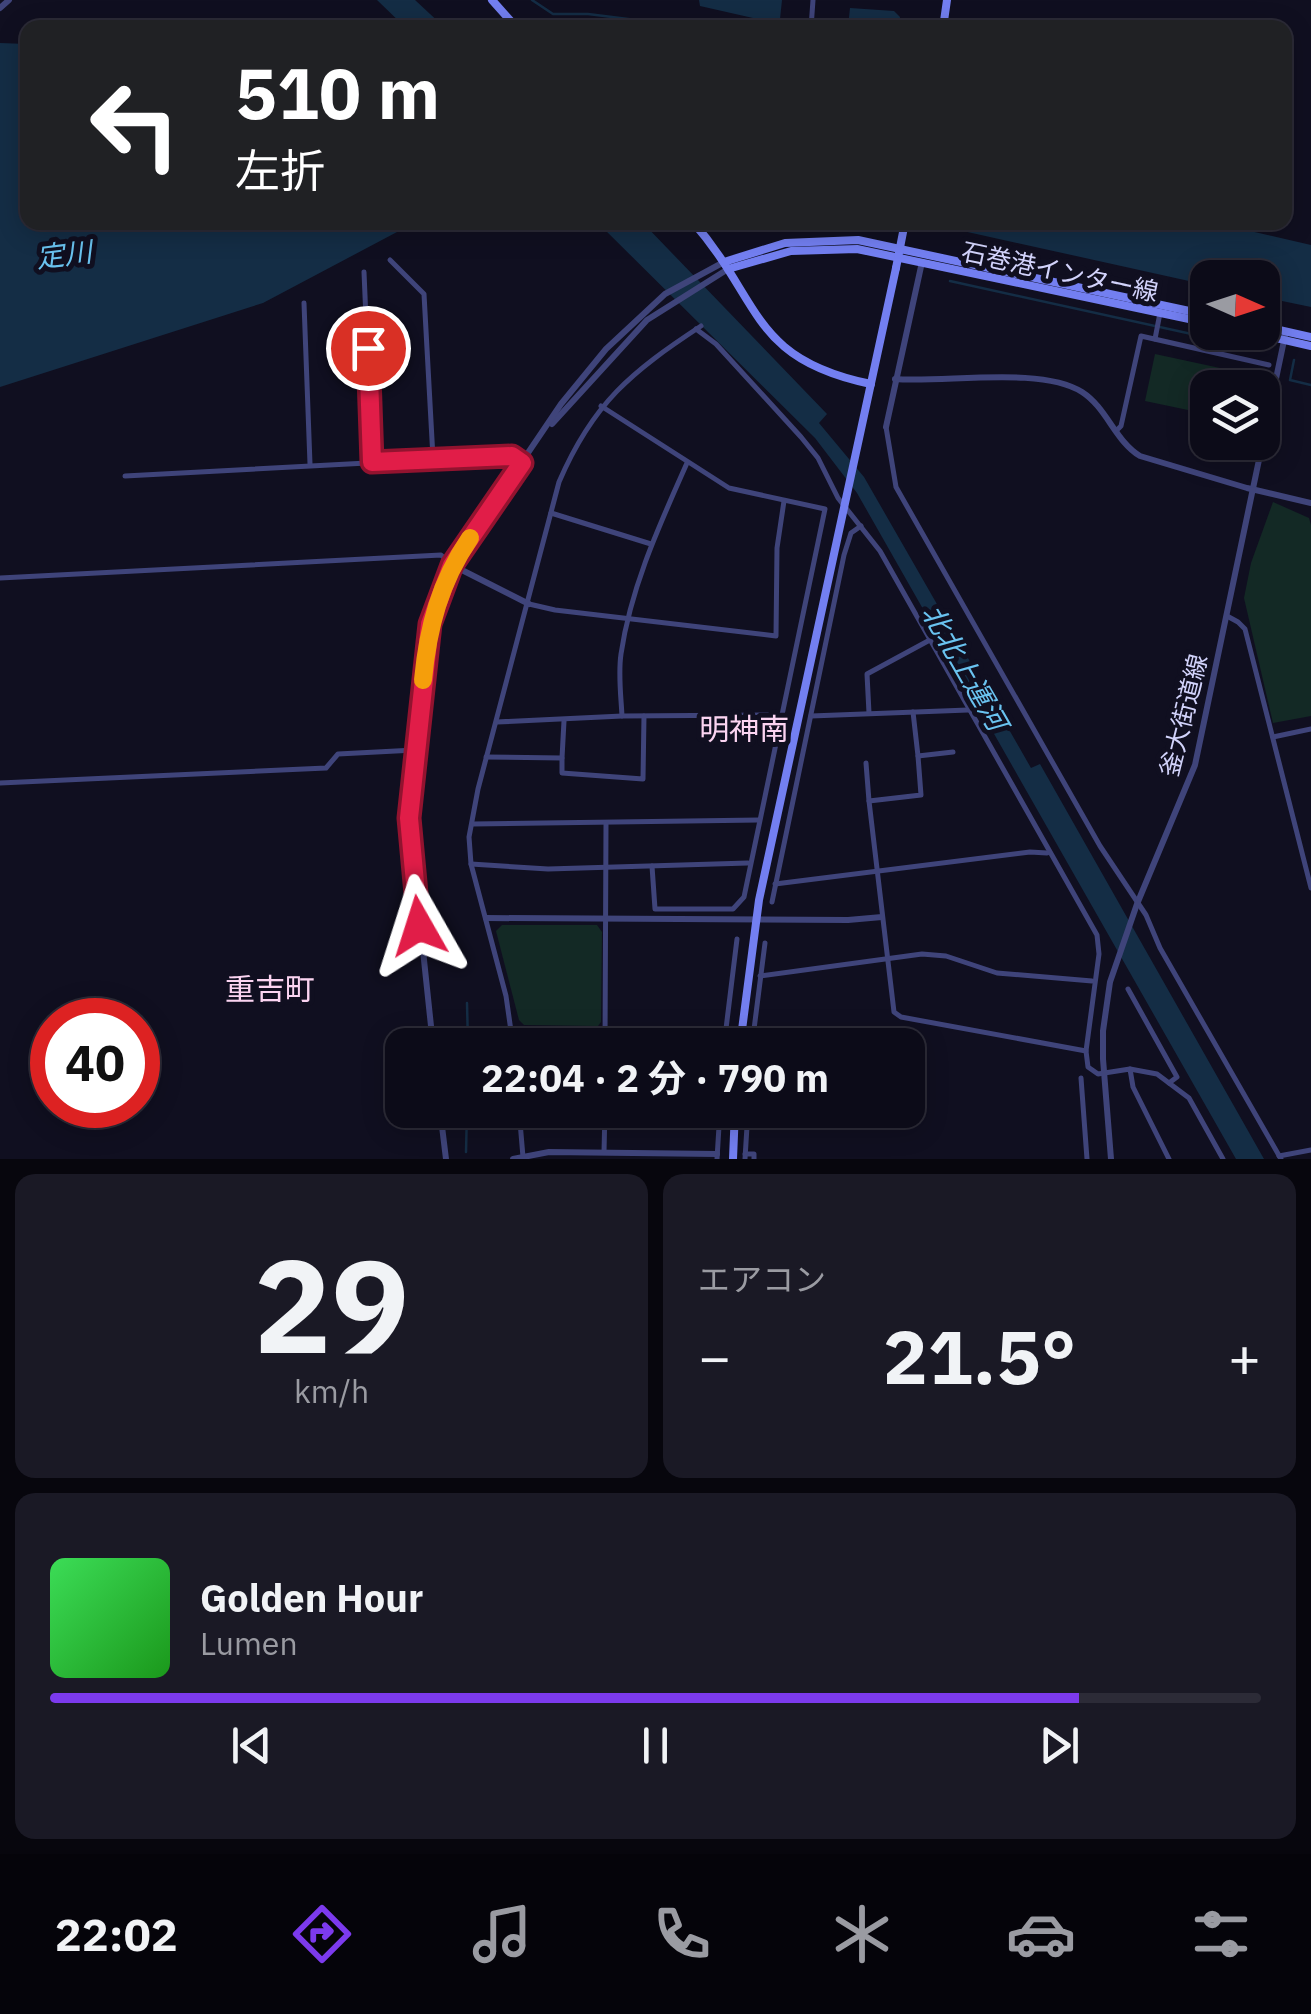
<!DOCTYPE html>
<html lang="ja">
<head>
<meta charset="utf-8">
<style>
  :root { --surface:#0c0b18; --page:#1a1925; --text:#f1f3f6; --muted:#9a9ba2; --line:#2c2b37; --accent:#7c3aed }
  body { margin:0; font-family:"IBM Plex Sans","Noto Sans JP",sans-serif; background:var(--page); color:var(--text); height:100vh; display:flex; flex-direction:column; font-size:38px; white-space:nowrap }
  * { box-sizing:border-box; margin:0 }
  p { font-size:32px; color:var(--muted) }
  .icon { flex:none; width:55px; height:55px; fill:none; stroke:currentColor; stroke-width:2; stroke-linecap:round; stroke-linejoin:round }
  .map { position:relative; height:1159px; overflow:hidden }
  .sheet { display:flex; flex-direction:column; gap:15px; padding:15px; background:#07060d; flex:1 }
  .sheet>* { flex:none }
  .top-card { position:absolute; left:20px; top:20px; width:1272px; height:210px; border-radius:20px; box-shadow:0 5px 25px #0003,0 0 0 2px var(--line); background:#202124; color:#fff; overflow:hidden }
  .needle { width:65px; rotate:93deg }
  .fabs { position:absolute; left:1190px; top:260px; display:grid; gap:20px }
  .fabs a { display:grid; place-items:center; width:90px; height:90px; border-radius:20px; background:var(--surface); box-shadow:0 5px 25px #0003,0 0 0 2px var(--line); font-size:50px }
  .speed { position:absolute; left:30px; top:998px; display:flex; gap:20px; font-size:50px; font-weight:700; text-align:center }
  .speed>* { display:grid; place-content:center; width:130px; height:130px; border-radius:50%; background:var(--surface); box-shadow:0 5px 25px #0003,0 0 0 2px var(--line); line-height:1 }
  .speed .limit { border:15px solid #d22; background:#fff; color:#111 }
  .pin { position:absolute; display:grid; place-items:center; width:85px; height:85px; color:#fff; margin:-42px; border:5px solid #fff; border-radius:50%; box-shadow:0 2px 10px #0007 }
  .me { position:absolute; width:110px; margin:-55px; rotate:354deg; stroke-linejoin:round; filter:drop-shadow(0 0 8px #0008) }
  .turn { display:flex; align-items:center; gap:35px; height:210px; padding:0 50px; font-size:45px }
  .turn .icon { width:130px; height:130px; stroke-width:2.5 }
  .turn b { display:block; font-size:70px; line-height:85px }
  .big { font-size:75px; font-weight:700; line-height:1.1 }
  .sheet .widget { flex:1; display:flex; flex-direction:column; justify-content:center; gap:15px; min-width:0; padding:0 35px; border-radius:20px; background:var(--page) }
  .sheet .dial { align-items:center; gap:0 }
  .dial b { font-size:130px; line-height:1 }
  .song { display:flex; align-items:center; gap:30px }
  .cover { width:120px; height:120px; border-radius:15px; background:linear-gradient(135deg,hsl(130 70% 55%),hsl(120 70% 35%)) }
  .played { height:10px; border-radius:5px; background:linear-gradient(90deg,var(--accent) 85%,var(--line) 85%) }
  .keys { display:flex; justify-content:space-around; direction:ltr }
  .heat { display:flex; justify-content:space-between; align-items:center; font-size:55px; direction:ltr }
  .sheet .tiles { flex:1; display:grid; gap:15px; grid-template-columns:1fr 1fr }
  .widget:last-child { grid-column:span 2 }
  .trip { position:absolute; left:385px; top:1028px; width:540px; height:100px; border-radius:20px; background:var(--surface); box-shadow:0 5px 25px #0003,0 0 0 2px var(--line); font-weight:700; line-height:100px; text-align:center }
  .dock { display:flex; height:160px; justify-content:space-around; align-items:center; background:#05040a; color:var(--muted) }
  .dock .icon { width:70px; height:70px }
  .dock .selected { color:var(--accent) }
  .dock b { font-size:45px; color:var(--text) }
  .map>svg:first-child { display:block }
  .green { fill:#132925 }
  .water { fill:#142d45 }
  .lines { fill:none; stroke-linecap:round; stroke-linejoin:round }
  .stream { stroke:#142d45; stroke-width:2.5 }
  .minor { stroke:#3f447a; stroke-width:5 }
  .tertiary { stroke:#3f447a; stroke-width:6 }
  .secondary { stroke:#737ff1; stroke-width:8 }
  .secondary-bridge { stroke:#737ff1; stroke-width:8 }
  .route-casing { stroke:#92132f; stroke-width:25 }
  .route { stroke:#e11d48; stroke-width:18 }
  .slow { stroke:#f59e0b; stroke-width:18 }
  .labels { text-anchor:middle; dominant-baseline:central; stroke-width:10; stroke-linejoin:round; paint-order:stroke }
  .street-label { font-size:25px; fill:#d2d3fb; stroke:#100f20 }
  .water-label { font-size:28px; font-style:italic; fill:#6ac3f0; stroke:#100f20 }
  .quarter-label { font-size:30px; fill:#fbd4f1; stroke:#100f20 }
</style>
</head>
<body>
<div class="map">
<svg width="1311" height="1159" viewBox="0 0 1311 1159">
  <rect width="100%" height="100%" fill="#100f20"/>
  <g class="green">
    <path d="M1155,354L1220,368L1215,387L1208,388L1207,414L1145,401Z"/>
    <path d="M1273,502L1309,518L1311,525V716L1273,723L1244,598L1251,563Z"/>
    <path d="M502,925H597L602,932L601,1022L598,1026L524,1025L519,1020L496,931Z"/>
  </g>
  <g class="water">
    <path d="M377,0H415L444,27H405Z"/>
    <path d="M699,0H782L780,19L775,23L700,6Z"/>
    <path d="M850,8L894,11L900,17L899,27H848Z"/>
    <path d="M0,43L27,44L28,222L414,223L263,303L0,387Z"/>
    <path d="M598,223H643L827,414L819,423L864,477L1031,768L1040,764L1264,1159H1236L857,493L815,438Z"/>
    <path d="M927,223H1215L1311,245V307L1263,297L1262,278H1208L1207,285Z"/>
  </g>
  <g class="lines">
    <g class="stream">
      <path d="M532,0L553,14H588L636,20"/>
      <path d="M950,281L1260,349"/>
      <path d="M1294,360L1290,380L1311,385"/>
      <path d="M467,1003L468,1045"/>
      <path d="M466,1152L467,1110"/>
    </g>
    <g class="minor">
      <path d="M811,28L813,0"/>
      <path d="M390,260L424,294L433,458"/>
      <path d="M364,272L372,461"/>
      <path d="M304,303L310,464"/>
      <path d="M696,329L716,344L801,437L818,458L838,498L880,551L1097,935L1099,954L1086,1051L1088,1067L1098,1074L1130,1069L1133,1087L1169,1159"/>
      <path d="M1155,339L1160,313"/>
      <path d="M601,406L729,488L825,509L744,897L733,909H655L652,866"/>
      <path d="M886,427L896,487L1100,846L1146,915L1160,948L1281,1159"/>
      <path d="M1116,431L1121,426L1141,336L1269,365"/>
      <path d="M125,476L499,456H512L522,463"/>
      <path d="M551,513L651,544"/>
      <path d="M0,578L441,555L452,565"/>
      <path d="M529,604L555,610L776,636L777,548L784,501"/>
      <path d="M1227,616L1238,622L1245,629L1311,888"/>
      <path d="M913,712L918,756L953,752"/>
      <path d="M869,713L867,674L928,641"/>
      <path d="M622,716C621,696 618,674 621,654C631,586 660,524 687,463"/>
      <path d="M811,716L968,710"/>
      <path d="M497,722L622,716L781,715"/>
      <path d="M1273,737L1311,729"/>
      <path d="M486,757L562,758V773L643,779L644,716"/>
      <path d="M562,758L564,721"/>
      <path d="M866,763L869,801L921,795L918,756"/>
      <path d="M0,783L326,768L338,754L415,750"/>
      <path d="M869,801L894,1012L901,1017L1086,1051"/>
      <path d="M472,824L759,820"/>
      <path d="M471,864L548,869L748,863"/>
      <path d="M775,884L1030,852L1047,853"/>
      <path d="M772,902L844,555L851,533L861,526"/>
      <path d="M760,976L922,954L946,956L997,973L1092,981"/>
      <path d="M1128,989L1177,1077L1169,1083L1189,1098L1223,1159"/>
      <path d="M513,1029L725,1032"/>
      <path d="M513,1045L506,996L471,864L469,837L478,789L559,482C593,403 631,372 701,326"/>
      <path d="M605,1045L606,824"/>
      <path d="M724,1045L737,939"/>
      <path d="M752,1045L765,943"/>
      <path d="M1130,1069L1157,1074L1169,1083"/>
      <path d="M1081,1078L1087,1159"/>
      <path d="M519,1110L523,1157"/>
      <path d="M604,1152L605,1110"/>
      <path d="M745,1154H754V1159"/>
      <path d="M1279,1156L1311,1150"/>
      <path d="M717,1159L720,1110"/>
      <path d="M745,1159L748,1110"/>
    </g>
    <g class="tertiary">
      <path d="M0,8L9,0"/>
      <path d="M895,379C945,383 1041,366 1082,392C1107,408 1115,441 1140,456L1247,488L1311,503"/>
      <path d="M552,424L647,320L728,269"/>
      <path d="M886,427L922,262"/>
      <path d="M452,565L529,604"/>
      <path d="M486,918L848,920L882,917"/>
      <path d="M433,1045L409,818L425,656L436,602L452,565L561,404L606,349L665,294L724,262"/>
      <path d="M440,1110L446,1159"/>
      <path d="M513,1159L549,1152L717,1154"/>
      <path d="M1111,1159L1103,1059V1031L1110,982L1137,904L1195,765L1286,331"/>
    </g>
    <g class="secondary">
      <path d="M492,0L517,28"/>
      <path d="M943,28L947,0"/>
      <path d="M693,222C762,301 750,359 871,384"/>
      <path d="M724,262L785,243L858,240L1208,315"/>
      <path d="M728,269L791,251L857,249L1208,323"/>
      <path d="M1262,326L1311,337"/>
      <path d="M1249,332L1311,346"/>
      <path d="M740,1045L759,900L896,268"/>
      <path d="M733,1159L735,1110"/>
    </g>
    <path class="secondary-bridge" d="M896,268L905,222"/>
  </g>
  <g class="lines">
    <defs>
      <path id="route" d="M368,348L372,462L512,456L522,463L452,565L430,624L409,818L419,926"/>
    </defs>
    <use href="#route" class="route-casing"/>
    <use href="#route" class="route"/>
    <path class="slow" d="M423,680C428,627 440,582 470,538"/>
  </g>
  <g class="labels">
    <g class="street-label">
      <text transform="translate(1060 271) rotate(12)">石巻港インター線</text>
      <text transform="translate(1183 715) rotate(-76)">釜大街道線</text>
    </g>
    <g class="water-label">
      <text transform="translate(64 254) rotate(-7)">定川</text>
      <text transform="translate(965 667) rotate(60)">北北上運河</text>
    </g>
    <g class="quarter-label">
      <text x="744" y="728">明神南</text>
      <text x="270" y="988">重吉町</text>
    </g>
  </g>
</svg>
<div class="fabs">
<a><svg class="needle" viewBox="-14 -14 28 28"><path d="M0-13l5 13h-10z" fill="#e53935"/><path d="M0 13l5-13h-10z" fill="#9a9ba2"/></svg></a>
<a><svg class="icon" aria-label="layers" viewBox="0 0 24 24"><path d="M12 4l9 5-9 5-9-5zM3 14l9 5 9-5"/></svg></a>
</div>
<div class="speed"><div class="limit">40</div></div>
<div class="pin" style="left:368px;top:348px;background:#d93025"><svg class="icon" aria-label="arrive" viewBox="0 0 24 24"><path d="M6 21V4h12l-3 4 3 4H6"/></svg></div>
<svg class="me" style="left:419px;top:926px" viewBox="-20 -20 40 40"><path d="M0-17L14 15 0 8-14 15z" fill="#e11d48" stroke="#fff" stroke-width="4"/></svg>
<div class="trip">22:04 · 2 分 · 790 m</div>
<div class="top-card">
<div class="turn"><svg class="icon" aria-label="left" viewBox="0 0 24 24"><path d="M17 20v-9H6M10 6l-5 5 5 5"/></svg><div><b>510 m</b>左折</div></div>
</div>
</div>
<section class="sheet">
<div class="tiles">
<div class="widget dial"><b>29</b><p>km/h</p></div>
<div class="widget"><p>エアコン</p>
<div class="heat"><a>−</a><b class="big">21.5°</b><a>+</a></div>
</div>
<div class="widget">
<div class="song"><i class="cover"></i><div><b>Golden Hour</b><p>Lumen</p></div></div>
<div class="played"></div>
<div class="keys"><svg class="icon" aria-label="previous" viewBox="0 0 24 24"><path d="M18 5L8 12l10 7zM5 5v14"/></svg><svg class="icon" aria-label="pause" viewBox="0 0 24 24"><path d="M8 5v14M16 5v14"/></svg><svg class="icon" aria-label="next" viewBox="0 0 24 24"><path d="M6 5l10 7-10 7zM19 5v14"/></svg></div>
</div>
</div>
</section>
<nav class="dock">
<b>22:02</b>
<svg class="icon selected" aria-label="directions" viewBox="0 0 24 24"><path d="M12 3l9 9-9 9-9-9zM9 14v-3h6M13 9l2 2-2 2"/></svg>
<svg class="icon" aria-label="music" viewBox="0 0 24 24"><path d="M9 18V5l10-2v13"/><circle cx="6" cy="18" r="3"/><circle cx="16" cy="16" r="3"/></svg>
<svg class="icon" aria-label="phone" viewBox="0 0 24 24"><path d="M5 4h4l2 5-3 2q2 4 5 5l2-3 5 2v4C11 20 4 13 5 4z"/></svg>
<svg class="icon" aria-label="climate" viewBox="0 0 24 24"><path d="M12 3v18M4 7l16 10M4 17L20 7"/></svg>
<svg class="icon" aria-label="car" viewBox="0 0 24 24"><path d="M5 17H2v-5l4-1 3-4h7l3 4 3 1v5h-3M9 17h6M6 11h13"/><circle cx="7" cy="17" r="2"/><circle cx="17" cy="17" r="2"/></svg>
<svg class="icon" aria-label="filters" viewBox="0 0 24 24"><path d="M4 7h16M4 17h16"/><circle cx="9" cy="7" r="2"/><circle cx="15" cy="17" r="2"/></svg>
</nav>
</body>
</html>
